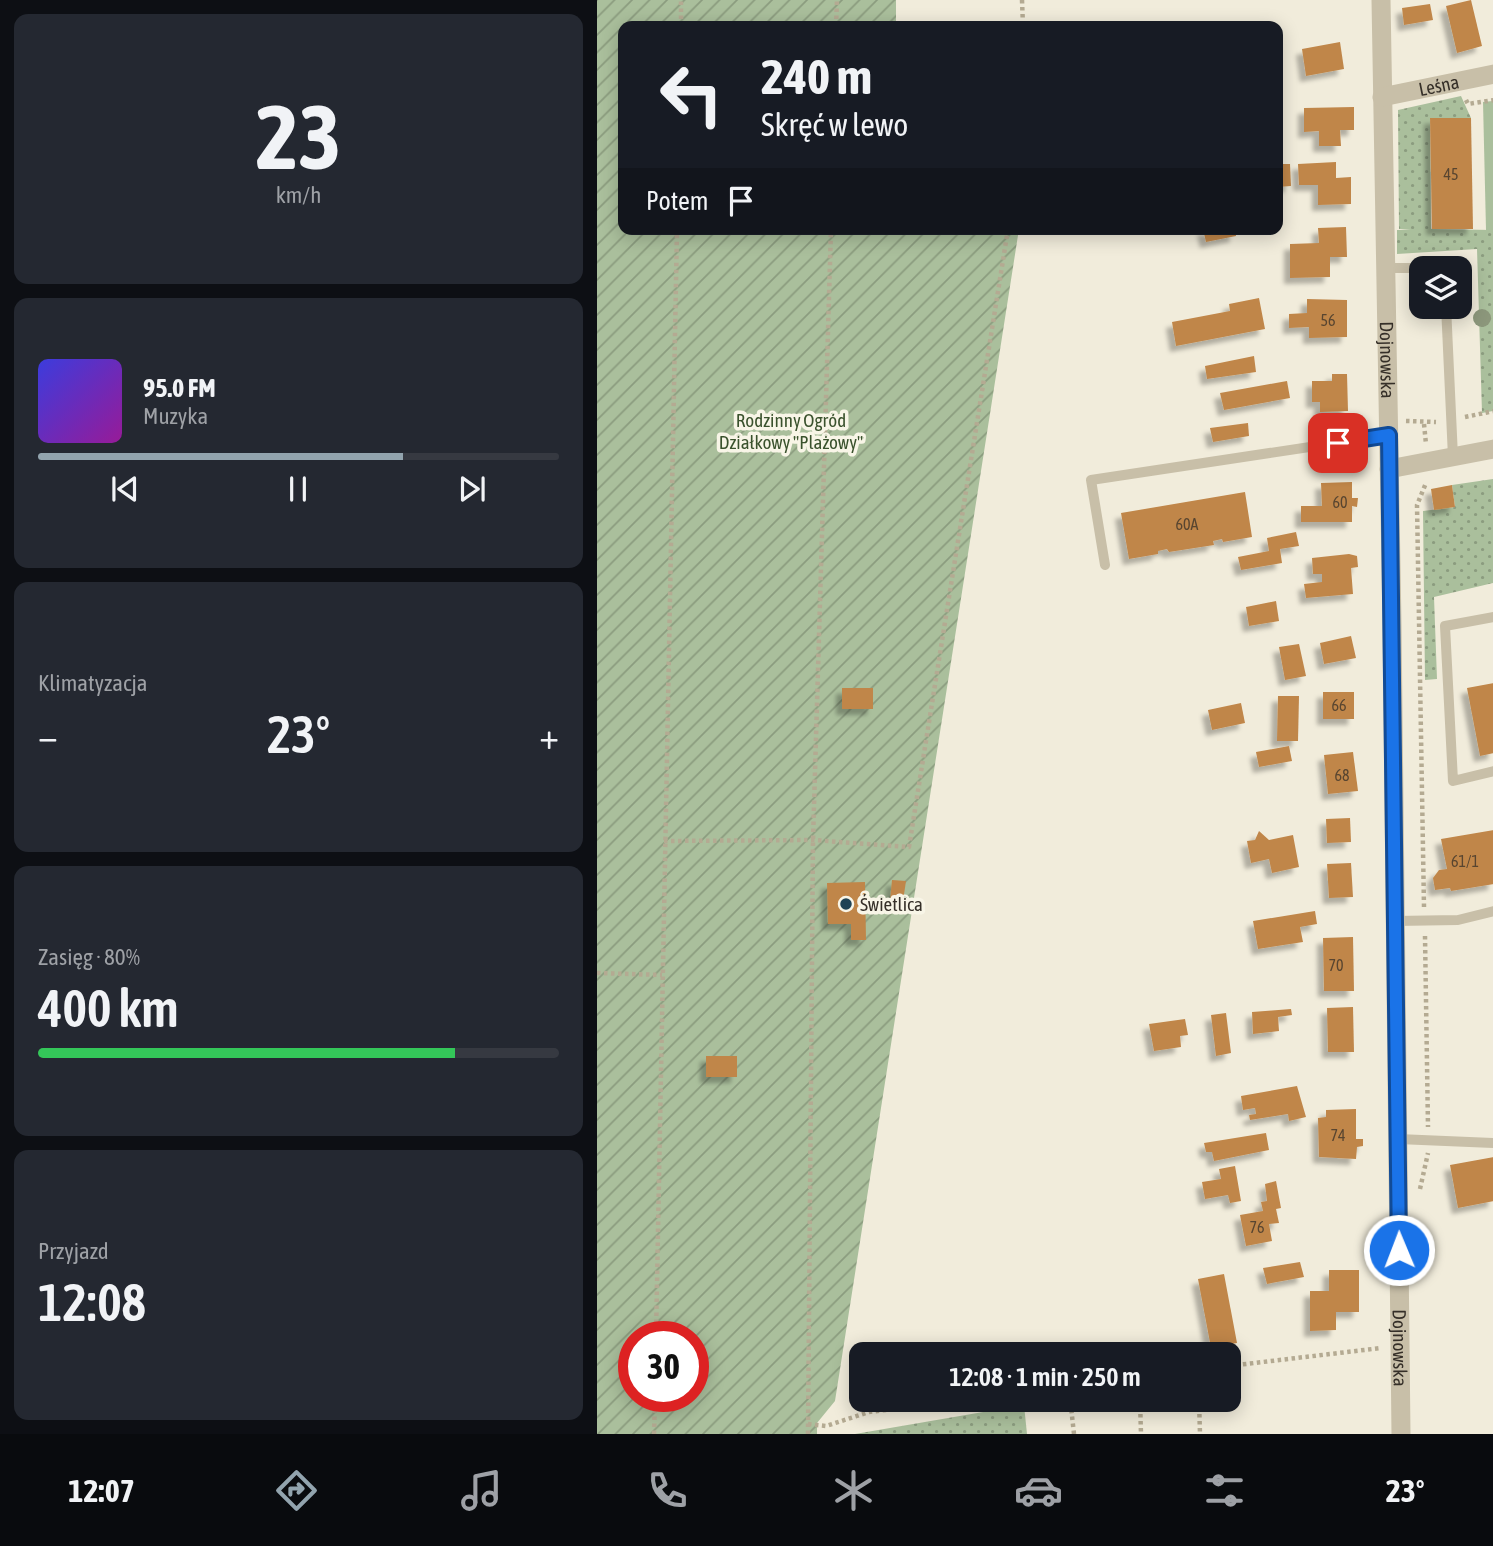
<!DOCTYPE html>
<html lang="pl">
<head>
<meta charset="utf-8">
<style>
  :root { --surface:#171b24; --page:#242831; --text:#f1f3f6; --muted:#9ea1a6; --line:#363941; --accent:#92a4ae }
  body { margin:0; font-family:"Asap Condensed",sans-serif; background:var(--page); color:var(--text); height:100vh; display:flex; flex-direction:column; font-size:26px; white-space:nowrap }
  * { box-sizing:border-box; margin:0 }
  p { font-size:23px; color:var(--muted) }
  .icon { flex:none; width:38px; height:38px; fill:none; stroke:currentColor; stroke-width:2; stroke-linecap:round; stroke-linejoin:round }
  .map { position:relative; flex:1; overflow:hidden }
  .side { display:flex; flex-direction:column; gap:14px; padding:14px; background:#0d0f14; width:597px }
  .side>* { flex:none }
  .hud { position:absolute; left:21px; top:21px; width:665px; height:214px; border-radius:14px; box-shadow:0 4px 18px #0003; background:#171b24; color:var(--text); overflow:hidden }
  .fabs { position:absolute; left:812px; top:256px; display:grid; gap:14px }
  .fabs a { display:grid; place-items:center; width:63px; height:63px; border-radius:14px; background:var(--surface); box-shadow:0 4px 18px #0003; font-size:35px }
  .speed { position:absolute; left:21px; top:1321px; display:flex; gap:14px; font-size:35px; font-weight:700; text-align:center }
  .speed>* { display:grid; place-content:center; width:91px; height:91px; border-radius:50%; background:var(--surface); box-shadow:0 4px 18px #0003; line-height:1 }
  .speed .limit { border:10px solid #d22; background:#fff; color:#111 }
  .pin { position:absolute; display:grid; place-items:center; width:60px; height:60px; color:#fff; margin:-30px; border-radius:14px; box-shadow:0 4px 10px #0006 }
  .me { position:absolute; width:77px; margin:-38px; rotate:359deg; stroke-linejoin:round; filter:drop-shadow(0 0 5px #0008) }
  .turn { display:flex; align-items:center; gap:24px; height:147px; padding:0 28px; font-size:32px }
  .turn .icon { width:91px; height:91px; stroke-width:2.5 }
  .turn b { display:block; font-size:49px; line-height:60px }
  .then { display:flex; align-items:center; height:66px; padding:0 28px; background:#0003; gap:14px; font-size:26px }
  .big { font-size:52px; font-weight:600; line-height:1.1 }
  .side .widget { flex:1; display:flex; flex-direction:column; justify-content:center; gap:10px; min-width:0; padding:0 24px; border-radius:14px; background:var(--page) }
  .side .dial { align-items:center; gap:0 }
  .dial b { font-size:91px; line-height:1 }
  .song { display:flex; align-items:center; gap:21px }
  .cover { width:84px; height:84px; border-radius:10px; background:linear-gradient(135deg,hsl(240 70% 55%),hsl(300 70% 35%)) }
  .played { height:7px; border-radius:4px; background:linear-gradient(90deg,var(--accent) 70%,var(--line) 70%) }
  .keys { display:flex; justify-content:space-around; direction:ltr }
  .heat { display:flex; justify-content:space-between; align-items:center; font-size:38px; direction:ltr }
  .charge { height:10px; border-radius:5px; background:linear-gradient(90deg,#34c759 80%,var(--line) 0) }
  .trip { position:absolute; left:252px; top:1342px; width:392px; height:70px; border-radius:14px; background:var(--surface); box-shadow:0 4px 18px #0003; font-weight:600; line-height:70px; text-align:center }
  .dock { display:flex; height:112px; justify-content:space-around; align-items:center; background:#090b0e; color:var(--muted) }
  .dock .icon { width:49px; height:49px }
  .dock .active { color:var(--accent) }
  .dock b { font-size:32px; color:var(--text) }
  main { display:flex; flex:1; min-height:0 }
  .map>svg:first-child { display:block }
  .grass { fill:url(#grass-dots) }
  .park { fill:#aabf9c }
  .garden { fill:url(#garden-furrows); fill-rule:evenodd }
  .building { fill:#c08649; filter:url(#shadow) }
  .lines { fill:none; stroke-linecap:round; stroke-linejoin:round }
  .path { stroke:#b4aa92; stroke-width:4.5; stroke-dasharray:3.5 3.5; stroke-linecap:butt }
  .service { stroke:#c8bfa8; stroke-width:10 }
  .minor { stroke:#c8bfa8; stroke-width:19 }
  .tree { fill:#8c977b }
  .route-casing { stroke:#114b97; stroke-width:18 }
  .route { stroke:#1a73e8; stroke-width:12 }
  .poi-dot { fill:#1f4355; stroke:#f8f5e7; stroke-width:2.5 }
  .labels { text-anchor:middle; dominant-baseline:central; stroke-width:7; stroke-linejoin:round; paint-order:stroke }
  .number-label { font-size:16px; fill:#584530 }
  .street-label { font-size:19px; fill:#352f28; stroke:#f8f5e7 }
  .park-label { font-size:19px; fill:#3a522d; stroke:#f8f5e7 }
  .poi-label { font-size:19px; fill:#352f28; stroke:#f8f5e7; text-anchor:start }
</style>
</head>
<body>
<main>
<section class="side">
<div class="widget dial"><b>23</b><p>km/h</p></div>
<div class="widget">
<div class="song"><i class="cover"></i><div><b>95.0 FM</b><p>Muzyka</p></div></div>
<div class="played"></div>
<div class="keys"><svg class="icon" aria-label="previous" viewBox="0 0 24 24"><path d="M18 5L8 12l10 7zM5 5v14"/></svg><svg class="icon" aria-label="pause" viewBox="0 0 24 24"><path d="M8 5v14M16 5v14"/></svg><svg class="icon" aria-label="next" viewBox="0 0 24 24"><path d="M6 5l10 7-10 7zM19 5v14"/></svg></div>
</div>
<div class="widget"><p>Klimatyzacja</p>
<div class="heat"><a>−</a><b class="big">23°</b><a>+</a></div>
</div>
<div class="widget"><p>Zasięg · 80%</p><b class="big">400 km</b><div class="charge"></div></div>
<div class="widget"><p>Przyjazd</p><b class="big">12:08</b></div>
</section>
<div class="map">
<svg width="897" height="1434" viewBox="0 0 897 1434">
  <defs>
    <pattern id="grass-dots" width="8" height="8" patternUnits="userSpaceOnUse" patternTransform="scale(1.75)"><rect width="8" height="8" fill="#aabf9c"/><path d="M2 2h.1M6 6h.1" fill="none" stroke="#8b9c7f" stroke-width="1.8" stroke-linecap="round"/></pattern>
    <pattern id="garden-furrows" width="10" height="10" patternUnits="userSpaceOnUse" patternTransform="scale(1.75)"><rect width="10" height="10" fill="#aabf9c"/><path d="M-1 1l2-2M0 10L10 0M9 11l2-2" fill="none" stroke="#8b9c7f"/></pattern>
    <filter id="shadow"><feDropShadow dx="-6" dy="6" stdDeviation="2" flood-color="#0004"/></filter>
  </defs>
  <rect width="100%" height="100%" fill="#f1ecdb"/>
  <g class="grass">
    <path d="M864,96L874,118L833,119L834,229L896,230V411L885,413L880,249L800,254V230H814L802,229L801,110Z"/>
    <path d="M896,479V583L837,597L840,679L828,680L826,511L858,507L855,485Z"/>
    <path d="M427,1405L430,1434H258Z"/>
  </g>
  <path class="park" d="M897,101L896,230H889L886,102Z"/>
  <path class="garden" d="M0,0H299V26H26V229H422L238,1401L220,1423V1434H0ZM37,1337H96V1396H37Z"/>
  <g class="building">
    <path d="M874,0L885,46L860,53L849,6Z"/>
    <path d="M833,4L836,20L807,25L805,8Z"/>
    <path d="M743,42L747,69L709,76L705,49Z"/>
    <path d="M757,107V130H743L744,146H722V131L707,132V108Z"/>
    <path d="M833,118H874L876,229H835Z"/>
    <path d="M739,162V178L754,177V204L721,205V185H702L701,164Z"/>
    <path d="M681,164H693L694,186L681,187Z"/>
    <path d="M749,227L750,257H733V277L693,278V244L722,243L721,228Z"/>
    <path d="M606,229H638L639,236L609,242Z"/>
    <path d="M662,298L668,329L579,346L575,322L633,311L632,304Z"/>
    <path d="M710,299L750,300V337L712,338V327L692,328V314L710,313Z"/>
    <path d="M657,356L659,372L610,379L608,366Z"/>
    <path d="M735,374H750L751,411L723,412V402H715V381H735Z"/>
    <path d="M690,381L693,398L627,410L623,393Z"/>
    <path d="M651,423L652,436L616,442L613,428Z"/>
    <path d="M755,482V498H761L760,507L755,506V522H704V506H725L724,483Z"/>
    <path d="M855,485L858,507L837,510L834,489Z"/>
    <path d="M648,492L655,537L626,542L625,539L616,541L617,545L572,552L570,549L561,551V554L532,559L524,513Z"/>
    <path d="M699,532L702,546L683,549L685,563L644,570L641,557L672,551L670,538Z"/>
    <path d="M752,554L760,556L761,567L754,568L756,594L709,598L707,584L725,582V574H716L715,558Z"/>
    <path d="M679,601L682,621L652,626L649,607Z"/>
    <path d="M754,636L759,658L727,664L723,643Z"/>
    <path d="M702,644L709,676L688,680L682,647Z"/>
    <path d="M897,683V753L883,756L870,688Z"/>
    <rect x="245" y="688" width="31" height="21"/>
    <rect x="726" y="692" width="31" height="27"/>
    <path d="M681,696H702L701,741H680Z"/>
    <path d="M644,703L648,723L615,730L611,710Z"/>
    <path d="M692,746L695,761L662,767L659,752Z"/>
    <path d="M756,752L761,791L731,794L727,755Z"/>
    <path d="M753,818L754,842L730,843L729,819Z"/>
    <path d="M897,830V884L854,891L853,888L838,890L836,878L842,870L850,869L844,839Z"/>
    <path d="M662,831L672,840L696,835L702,867L675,873L672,859L654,863L650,841L658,840Z"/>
    <path d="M754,863L756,897L732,898L730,864Z"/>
    <path d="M295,880L309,881L306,901H293Z"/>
    <path d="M268,882L269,940H254V924H231L230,883Z"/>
    <path d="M718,911L720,924L703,927L706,942L661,949L656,921Z"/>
    <path d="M756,937L757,991H727L726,938Z"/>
    <path d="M756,1007L757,1052H731L730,1008Z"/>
    <path d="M694,1009L695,1015L681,1017L682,1031L656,1034L655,1012Z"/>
    <path d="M629,1013L634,1053L619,1056L614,1015Z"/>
    <path d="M588,1019L591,1035L583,1036L584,1047L557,1051L552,1024Z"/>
    <rect x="109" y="1056" width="31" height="21"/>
    <path d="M700,1086L709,1117L692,1121L691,1114L653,1120L652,1115L659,1114L658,1108L646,1110L644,1096Z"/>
    <path d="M759,1109V1139H766V1146L760,1147L759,1159L722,1157L721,1118L729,1117V1110Z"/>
    <path d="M669,1133L672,1150L617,1161L615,1152H609L607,1143Z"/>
    <path d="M897,1157V1201L861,1208L853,1165Z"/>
    <path d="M638,1166L644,1201L633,1203L631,1195L608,1199L605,1182L624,1179L622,1169Z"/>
    <path d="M679,1181L684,1208L679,1209L682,1223L672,1224L675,1241L649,1246L643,1215L666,1211L664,1202L670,1201L668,1184Z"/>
    <path d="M703,1262L707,1277L670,1284L666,1268Z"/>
    <path d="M732,1270H762V1312H739V1330L713,1331V1291H732Z"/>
    <path d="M627,1274L640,1343L614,1348L601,1279Z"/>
  </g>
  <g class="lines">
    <g class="path">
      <path d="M425,0L426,26"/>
      <path d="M84,26V0"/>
      <path d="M239,26L240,0"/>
      <path d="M869,100L871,104L897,100"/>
      <path d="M868,417L897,411"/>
      <path d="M809,421L839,422"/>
      <path d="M827,424L829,444"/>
      <path d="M67,841L216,840L312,847L411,229"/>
      <path d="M827,907L820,505L829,483"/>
      <path d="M828,936L831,1127"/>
      <path d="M0,973L65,975"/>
      <path d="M823,1189L831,1153"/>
      <path d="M59,1337L80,229"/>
      <path d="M632,1366L784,1348"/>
      <path d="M543,1400L544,1434"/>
      <path d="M602,1400L603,1434"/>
      <path d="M211,1424L229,1426L272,1412L370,1400"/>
      <path d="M57,1434L58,1396"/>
      <path d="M211,1434L216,840L234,229"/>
      <path d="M477,1434L474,1407L518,1400"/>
    </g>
    <g class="service">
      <path d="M788,268H848"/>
      <path d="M849,306L856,457"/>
      <path d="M508,565L494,480L792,435"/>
      <path d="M897,617L848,626L856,781L897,771"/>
      <path d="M798,921L861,920L897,911"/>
      <path d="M801,1139L897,1143"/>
    </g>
    <g class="minor">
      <path id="s1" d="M784,0L795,624L804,1434"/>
      <path id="s2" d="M785,97L897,74"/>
      <path d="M792,469L897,449"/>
    </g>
  </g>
  <circle class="tree" cx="885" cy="318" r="9"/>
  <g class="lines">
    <defs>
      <path id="route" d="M741,443L792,435L802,1250"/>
    </defs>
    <use href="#route" class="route-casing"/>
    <use href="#route" class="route"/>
  </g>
  <circle class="poi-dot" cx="249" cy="904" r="7"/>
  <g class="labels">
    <g class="number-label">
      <text x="854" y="174">45</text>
      <text x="731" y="320">56</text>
      <text x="743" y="502">60</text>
      <text x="590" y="524">60A</text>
      <text x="742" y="705">66</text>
      <text x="745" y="775">68</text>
      <text x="868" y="861">61/1</text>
      <text x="739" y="965">70</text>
      <text x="741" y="1135">74</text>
      <text x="660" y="1227">76</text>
    </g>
    <g class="street-label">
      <text stroke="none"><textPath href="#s2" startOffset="58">Leśna</textPath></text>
      <text stroke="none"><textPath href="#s1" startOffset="360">Dojnowska</textPath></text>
      <text stroke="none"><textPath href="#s1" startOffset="1348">Dojnowska</textPath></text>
    </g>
    <g class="park-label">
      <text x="194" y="420">Rodzinny Ogród<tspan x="194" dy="22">Działkowy "Plażowy"</tspan></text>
    </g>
    <g class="poi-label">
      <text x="263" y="904">Świetlica</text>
    </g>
  </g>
</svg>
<div class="fabs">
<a><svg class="icon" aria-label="layers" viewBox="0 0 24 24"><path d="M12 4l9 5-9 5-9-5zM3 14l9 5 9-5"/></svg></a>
</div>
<div class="speed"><div class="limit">30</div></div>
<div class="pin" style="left:741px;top:443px;background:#d93025"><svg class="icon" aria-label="arrive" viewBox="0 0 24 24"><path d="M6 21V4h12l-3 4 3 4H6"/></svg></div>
<svg class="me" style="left:802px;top:1250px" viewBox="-20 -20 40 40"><circle r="17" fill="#1a73e8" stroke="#fff" stroke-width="3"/><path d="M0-11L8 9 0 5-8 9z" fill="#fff"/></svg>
<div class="trip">12:08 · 1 min · 250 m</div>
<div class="hud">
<div class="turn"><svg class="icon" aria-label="left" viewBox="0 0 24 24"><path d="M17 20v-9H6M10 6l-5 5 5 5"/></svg><div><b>240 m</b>Skręć w lewo</div></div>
<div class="then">Potem<svg class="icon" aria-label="arrive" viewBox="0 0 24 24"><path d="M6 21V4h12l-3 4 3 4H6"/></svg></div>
</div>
</div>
</main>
<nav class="dock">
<b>12:07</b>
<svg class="icon active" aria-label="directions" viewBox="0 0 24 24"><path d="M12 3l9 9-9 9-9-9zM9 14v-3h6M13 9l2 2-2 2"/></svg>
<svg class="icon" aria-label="music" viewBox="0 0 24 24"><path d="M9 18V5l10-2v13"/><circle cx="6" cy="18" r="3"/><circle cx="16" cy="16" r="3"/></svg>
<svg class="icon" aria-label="phone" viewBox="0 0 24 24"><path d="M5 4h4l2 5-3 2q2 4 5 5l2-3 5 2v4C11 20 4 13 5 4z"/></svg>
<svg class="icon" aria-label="climate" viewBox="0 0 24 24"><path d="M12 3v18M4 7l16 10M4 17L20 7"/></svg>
<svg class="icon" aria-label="car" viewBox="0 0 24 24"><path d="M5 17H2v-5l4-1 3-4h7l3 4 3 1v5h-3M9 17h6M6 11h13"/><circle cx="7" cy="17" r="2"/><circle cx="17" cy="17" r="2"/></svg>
<svg class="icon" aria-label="filters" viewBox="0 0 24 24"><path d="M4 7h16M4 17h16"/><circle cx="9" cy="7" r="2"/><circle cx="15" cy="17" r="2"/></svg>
<b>23°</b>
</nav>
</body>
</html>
